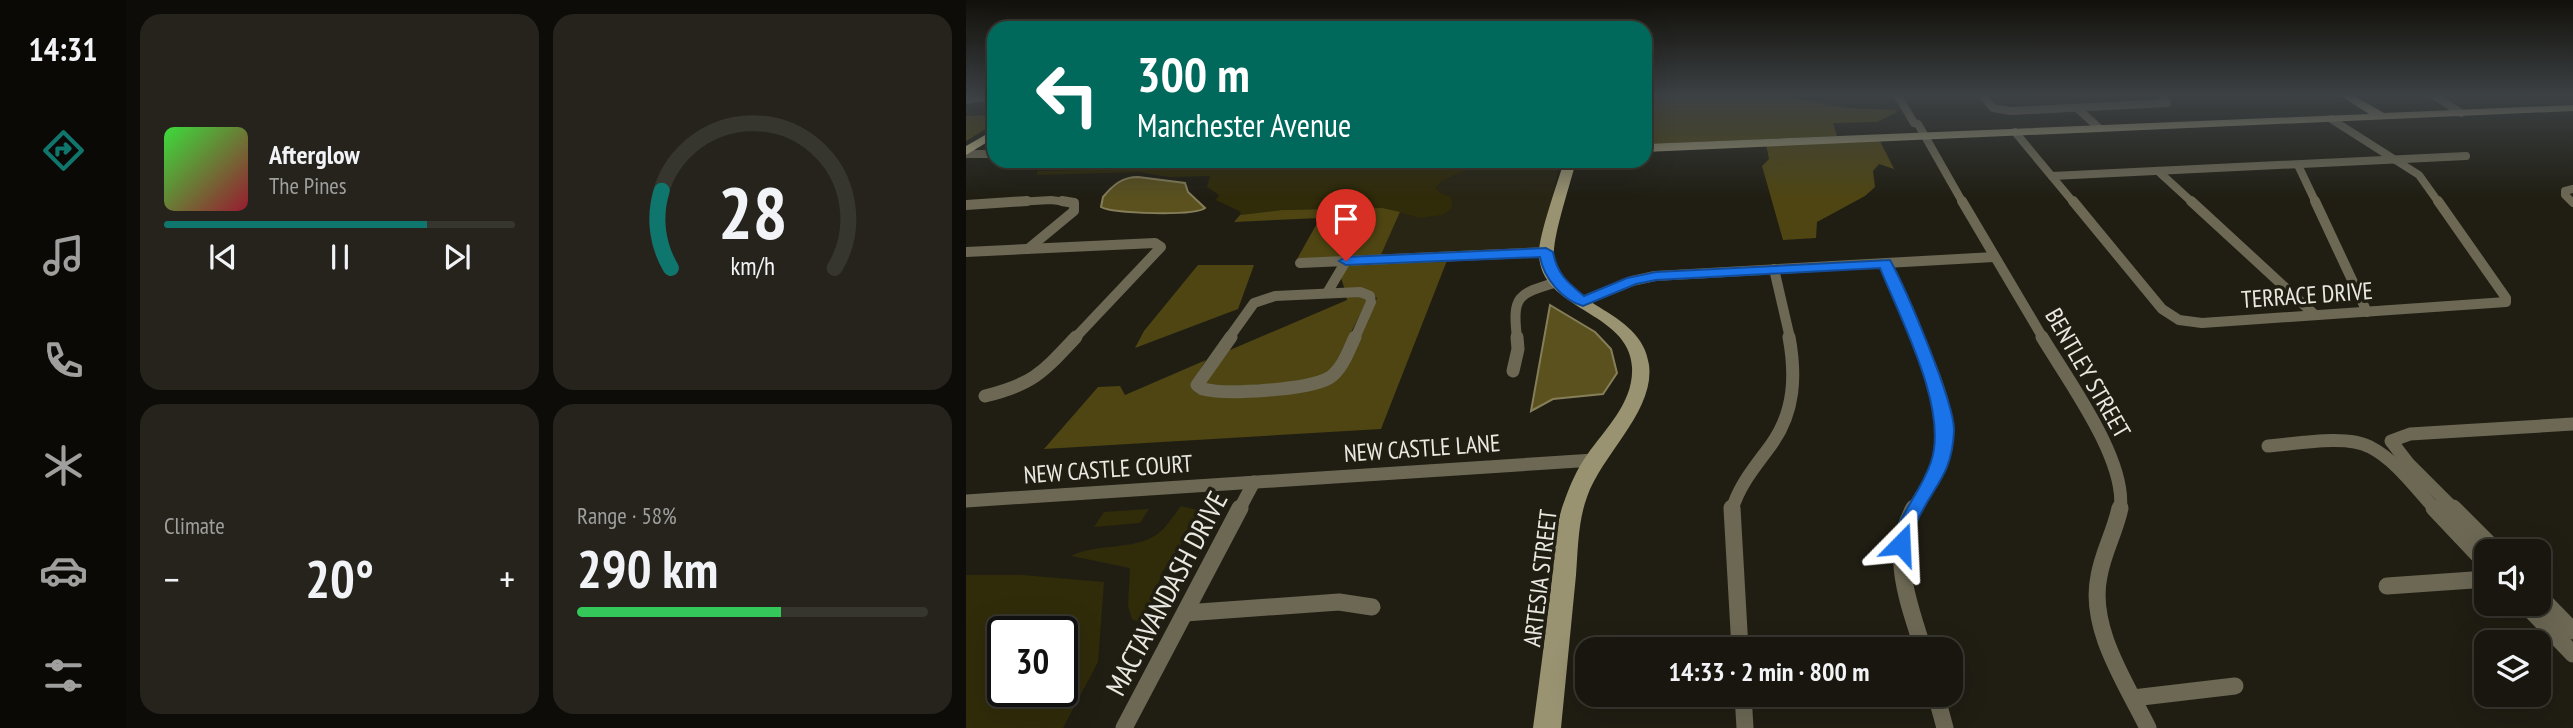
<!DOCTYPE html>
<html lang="en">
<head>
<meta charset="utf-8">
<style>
  :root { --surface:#18160e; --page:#25231c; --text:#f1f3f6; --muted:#9f9f9e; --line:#36352e; --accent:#0f766e }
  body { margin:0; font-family:"PT Sans Narrow",sans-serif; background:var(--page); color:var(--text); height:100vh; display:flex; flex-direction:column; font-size:26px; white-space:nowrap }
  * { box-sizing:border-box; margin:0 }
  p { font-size:23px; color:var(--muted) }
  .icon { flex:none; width:38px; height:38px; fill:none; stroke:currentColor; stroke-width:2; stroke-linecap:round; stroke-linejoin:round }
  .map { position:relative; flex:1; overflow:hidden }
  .sheet { display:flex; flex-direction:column; gap:14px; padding:14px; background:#0d0c08; width:840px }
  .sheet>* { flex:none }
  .top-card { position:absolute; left:21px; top:21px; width:665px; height:147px; border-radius:21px; box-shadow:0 7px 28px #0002,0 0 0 2px var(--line); background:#00695c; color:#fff; overflow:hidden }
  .tools { position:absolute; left:1508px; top:539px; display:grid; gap:14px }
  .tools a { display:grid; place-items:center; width:77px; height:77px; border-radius:14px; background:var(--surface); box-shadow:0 7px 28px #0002,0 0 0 2px var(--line); font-size:35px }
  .speed { position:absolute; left:21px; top:616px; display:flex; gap:14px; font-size:35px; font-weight:700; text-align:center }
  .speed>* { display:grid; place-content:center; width:91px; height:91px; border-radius:50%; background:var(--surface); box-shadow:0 7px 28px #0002,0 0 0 2px var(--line); line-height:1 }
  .speed .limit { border:4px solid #111; border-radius:10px; background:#fff; color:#111 }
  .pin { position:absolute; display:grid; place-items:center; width:60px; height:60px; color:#fff; margin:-72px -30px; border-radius:50% 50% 50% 0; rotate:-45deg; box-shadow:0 0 7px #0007 }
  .pin .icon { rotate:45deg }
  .me { position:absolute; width:77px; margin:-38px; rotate:21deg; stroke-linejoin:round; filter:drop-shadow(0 0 5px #0008) }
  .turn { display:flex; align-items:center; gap:24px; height:147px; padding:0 35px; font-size:32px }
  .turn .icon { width:91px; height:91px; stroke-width:2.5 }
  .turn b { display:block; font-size:49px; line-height:60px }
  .big { font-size:52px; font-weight:600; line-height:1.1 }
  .sheet .card { flex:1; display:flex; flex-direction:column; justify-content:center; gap:10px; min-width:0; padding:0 24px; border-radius:21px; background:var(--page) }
  .sheet .dial { align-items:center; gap:0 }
  .dial svg { height:182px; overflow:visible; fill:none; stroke:var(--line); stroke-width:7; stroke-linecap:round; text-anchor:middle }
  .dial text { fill:var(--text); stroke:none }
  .song { display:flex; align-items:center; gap:21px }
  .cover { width:84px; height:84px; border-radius:10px; background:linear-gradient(135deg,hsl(120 70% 55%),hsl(350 70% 35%)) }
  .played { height:7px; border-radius:4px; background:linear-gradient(90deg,var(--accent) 75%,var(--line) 75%) }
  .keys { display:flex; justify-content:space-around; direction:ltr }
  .heat { display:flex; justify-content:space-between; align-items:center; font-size:38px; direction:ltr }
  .charge { height:10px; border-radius:5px; background:linear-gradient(90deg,#34c759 58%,var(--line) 0) }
  .sheet .tiles { flex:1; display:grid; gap:14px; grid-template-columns:repeat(2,1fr) }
  .trip { position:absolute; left:609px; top:637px; width:388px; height:70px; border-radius:21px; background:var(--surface); box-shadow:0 7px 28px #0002,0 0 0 2px var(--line); font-weight:600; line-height:70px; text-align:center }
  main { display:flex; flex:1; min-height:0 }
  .menu { display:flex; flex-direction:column; width:126px; justify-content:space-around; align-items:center; background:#0a0906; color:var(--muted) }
  .menu .icon { width:49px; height:49px }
  .menu .on { color:var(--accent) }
  .menu b { font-size:32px; color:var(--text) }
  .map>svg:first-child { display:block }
  .built { fill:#282514 }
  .green { fill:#302b09; fill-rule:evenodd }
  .forest { fill:#4e4512 }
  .water { fill:#5a511f; stroke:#857e59; stroke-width:2 }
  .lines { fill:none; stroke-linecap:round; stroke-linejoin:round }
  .street-far3 { stroke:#6c6854; stroke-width:8 }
  .street-far2 { stroke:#6c6854; stroke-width:10 }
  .street-far1 { stroke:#6c6854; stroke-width:13 }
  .street { stroke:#6c6854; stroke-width:17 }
  .secondary { fill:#999372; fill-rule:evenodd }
  .primary { fill:#bcb589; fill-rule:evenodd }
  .route { fill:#1a73e8; stroke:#114b97; stroke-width:2 }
  .labels { text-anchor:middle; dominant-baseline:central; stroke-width:7; stroke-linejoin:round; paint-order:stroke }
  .street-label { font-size:24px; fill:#e9e8e1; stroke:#201e13 }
  .near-street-label { font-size:28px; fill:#e9e8e1; stroke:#201e13 }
</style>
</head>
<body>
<main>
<nav class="menu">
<b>14:31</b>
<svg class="icon on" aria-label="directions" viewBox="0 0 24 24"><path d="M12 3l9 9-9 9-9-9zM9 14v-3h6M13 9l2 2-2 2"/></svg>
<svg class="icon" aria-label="music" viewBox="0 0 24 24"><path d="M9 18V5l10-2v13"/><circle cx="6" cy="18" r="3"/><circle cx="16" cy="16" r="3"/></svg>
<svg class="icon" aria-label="phone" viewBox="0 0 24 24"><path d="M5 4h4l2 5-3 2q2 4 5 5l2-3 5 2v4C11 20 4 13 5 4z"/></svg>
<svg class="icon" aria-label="climate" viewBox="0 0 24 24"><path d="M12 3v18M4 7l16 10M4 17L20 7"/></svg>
<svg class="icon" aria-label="car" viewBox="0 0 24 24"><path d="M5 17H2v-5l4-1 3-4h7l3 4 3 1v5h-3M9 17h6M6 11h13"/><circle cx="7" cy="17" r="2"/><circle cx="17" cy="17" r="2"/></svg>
<svg class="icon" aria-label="filters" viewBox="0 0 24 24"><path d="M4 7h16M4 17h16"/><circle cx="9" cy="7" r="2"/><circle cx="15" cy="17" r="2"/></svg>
</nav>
<section class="sheet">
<div class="tiles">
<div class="card">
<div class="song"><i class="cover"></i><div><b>Afterglow</b><p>The Pines</p></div></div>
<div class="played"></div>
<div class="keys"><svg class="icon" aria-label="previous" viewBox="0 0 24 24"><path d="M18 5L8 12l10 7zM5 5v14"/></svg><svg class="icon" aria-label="pause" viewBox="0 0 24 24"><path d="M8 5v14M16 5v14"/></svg><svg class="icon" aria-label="next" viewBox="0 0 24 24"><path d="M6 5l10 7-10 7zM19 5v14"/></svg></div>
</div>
<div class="card dial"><svg viewBox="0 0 100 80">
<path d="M14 69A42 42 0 1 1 86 69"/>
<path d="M14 69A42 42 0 0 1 10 35" stroke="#0f766e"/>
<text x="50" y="56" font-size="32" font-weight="700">28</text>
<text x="50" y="72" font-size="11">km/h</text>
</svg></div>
<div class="card"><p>Climate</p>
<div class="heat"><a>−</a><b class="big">20°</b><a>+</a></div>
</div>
<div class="card"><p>Range · 58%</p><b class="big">290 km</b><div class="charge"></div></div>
</div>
</section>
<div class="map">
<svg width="1607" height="728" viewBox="0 0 1607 728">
  <rect width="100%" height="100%" fill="#201e13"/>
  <path class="built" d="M507,161H594L576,248L414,257L434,212L454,218L474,193L470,187L476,181L503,169Z"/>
  <g class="green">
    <path d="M310,161L334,164L345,168L381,161H507L503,169L476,181L470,187L474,193L485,197L486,208L476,215L454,218L417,208L316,210L274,215L275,212L250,200L253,195L241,187L244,176L203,177L172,172L71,175V171L173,169L180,166Z"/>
    <path d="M215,506L244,513L217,541L195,574L184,618L175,623L166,619L162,606L164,568L105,556C132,542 170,552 194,532C202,525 208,515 215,506Z"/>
    <path d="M183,509L174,523L128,527L138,512Z"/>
    <path d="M0,575H56L138,582L132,662L97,728H0ZM37,632H96V691H37Z"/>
  </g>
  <g class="forest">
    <path d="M679,96H814L882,108L929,110L931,112L911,122L867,123L871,136L681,144Z"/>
    <path d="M28,115V124L0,141V116Z"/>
    <path d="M913,139L928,169L913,164L907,171L909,187L899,196L851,222L850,238L817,240L796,166L803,159L800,144Z"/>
    <path d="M417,208L434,212L414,257L331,259L354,218L268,222L274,215L316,210Z"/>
    <path d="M482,258L415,429L78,449L132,387L154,386L159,395L240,360L225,385L340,389L377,372L411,298L398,290H379L375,278L383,263Z"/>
    <path d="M232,265H288L272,309L169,348L178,331Z"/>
    <path d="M380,295H390L400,300V303L365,372L348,382L249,387L238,383L257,353L381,300Z"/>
  </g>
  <g class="water">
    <path d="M172,177L219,183L222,192L239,208C229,216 147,214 135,207L137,197C147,185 156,177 172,177Z"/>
    <path d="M584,305L629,332L645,349L651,373L637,394L587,399L565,411Z"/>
  </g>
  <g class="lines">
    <g class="street-far3">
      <path d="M932,96L948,123L952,124L997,203"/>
      <path d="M1017,96L1027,108L1045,111L1201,103L1196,96"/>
      <path d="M1469,96L1495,113"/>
      <path d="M0,100L28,96"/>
      <path d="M1111,108L1133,128"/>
      <path d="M1365,119L1453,175L1473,203"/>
      <path d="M1049,132L1108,203"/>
      <path d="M0,154H28"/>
      <path d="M1332,165L1350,203"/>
      <path d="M1192,171L1227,203"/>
      <path d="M1086,176L1500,156"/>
      <path d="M1607,189L1599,191V195L1607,203"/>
      <path d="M31,203L85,200L108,203"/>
    </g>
    <g class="street-far2">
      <path d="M996,201L1077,338"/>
      <path d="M1107,201L1196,309L1213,320L1236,323L1540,302V298L1472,201"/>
      <path d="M1225,201L1349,315"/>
      <path d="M1349,201L1401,312"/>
      <path d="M0,205L61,201"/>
      <path d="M62,249L108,211V203L96,201"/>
      <path d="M0,252L189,243L195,247L109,338"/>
      <path d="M334,263L580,252"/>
      <path d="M919,263L952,338"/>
      <path d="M808,269L824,338"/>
      <path d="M361,293L380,261"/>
      <path d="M617,301L666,281L689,276L1028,257"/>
      <path d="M263,338L288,303L309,296L394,292L404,296L405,302L389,338"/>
      <path d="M551,338C546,295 552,294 591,282"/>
    </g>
    <g class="street-far1">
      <path d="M265,337L231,385L237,389C260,395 342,390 363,378C376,370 383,350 389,337"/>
      <path d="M1076,337C1101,379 1162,461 1154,510"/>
      <path d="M547,371L552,349L551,337"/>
      <path d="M19,396C68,384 77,372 110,337"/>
      <path d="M1302,446C1329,444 1381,434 1404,447C1430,460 1450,489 1470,510"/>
      <path d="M0,501L628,460"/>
      <path d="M273,510L288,482"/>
      <path d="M766,510C773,485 789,467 805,445C829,412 830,375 823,337"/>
      <path d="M947,510C956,493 969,476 976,457C989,418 967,372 951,337"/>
      <path d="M1489,510L1442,463L1425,441L1444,434L1607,424"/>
    </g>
    <g class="street">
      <path d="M766,508L774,649"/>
      <path d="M948,508C922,554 943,603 957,649"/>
      <path d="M1154,508C1149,532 1137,552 1133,576C1122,628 1160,683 1182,728"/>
      <path d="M1468,508L1521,564"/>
      <path d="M1487,508L1530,551"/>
      <path d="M1421,586L1521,579"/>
      <path d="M1573,596L1607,631"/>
      <path d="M1559,604L1607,654"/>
      <path d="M219,613L373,602L406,607"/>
      <path d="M777,695L779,728"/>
      <path d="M970,695L979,728"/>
      <path d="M1167,698L1269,686"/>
      <path d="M158,728L274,508"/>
    </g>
    <g class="secondary">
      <path d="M1375,96H1388L1418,113L1607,105V111L679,152V144L1403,114Z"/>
      <path d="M598,161H610C605,182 587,235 588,254C590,306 676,307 683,365C689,411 636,454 621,497C612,521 612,550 610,575C605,626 600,677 595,728H567C574,675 581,623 587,570C590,548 590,522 598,502C604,485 611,469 621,455C640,428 668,402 666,367C663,310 573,311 573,253C573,234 592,182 598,161Z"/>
    </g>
    <path class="primary" d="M28,130V138L0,155V146Z"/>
  </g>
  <linearGradient id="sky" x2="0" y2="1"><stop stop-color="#12100a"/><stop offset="0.48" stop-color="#3c4144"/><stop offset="1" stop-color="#3c4144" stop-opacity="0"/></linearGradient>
  <rect width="1607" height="198" fill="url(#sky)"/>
  <path class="route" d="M580,248L587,252C591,274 601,282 618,296L661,278L690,272L924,260C939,287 989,403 988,431C986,478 965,487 950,524C947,533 947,542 943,550L935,552L928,550L925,544C934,513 955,492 965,462C983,409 934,318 914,268L690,280L670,284L617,306C596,300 578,278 574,257L380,265L373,261L380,257Z"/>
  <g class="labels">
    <g class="street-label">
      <text transform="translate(1341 295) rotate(-4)">TERRACE DRIVE</text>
      <text transform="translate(1122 373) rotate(60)">BENTLEY STREET</text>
      <text transform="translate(456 448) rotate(-4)">NEW CASTLE LANE</text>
      <text transform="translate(142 469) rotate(-4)">NEW CASTLE COURT</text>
      <text transform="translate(574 578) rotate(-83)">ARTESIA STREET</text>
    </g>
    <g class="near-street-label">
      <text transform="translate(200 593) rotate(-62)">MACTAVANDASH DRIVE</text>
    </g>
  </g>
</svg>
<div class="tools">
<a><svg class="icon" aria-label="sound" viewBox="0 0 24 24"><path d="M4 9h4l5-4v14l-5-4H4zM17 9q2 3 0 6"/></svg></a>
<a><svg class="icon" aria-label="layers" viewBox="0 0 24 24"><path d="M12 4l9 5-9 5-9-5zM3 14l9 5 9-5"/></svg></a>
</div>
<div class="speed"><div class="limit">30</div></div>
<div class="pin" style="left:380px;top:261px;background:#d93025"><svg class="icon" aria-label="arrive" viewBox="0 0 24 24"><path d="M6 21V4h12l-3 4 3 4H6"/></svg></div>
<svg class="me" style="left:935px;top:544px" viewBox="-20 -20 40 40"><path d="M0-17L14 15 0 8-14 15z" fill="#1a73e8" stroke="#fff" stroke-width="4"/></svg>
<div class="trip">14:33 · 2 min · 800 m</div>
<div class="top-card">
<div class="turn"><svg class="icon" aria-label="left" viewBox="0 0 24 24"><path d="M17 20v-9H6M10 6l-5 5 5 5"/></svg><div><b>300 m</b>Manchester Avenue</div></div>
</div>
</div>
</main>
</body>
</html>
